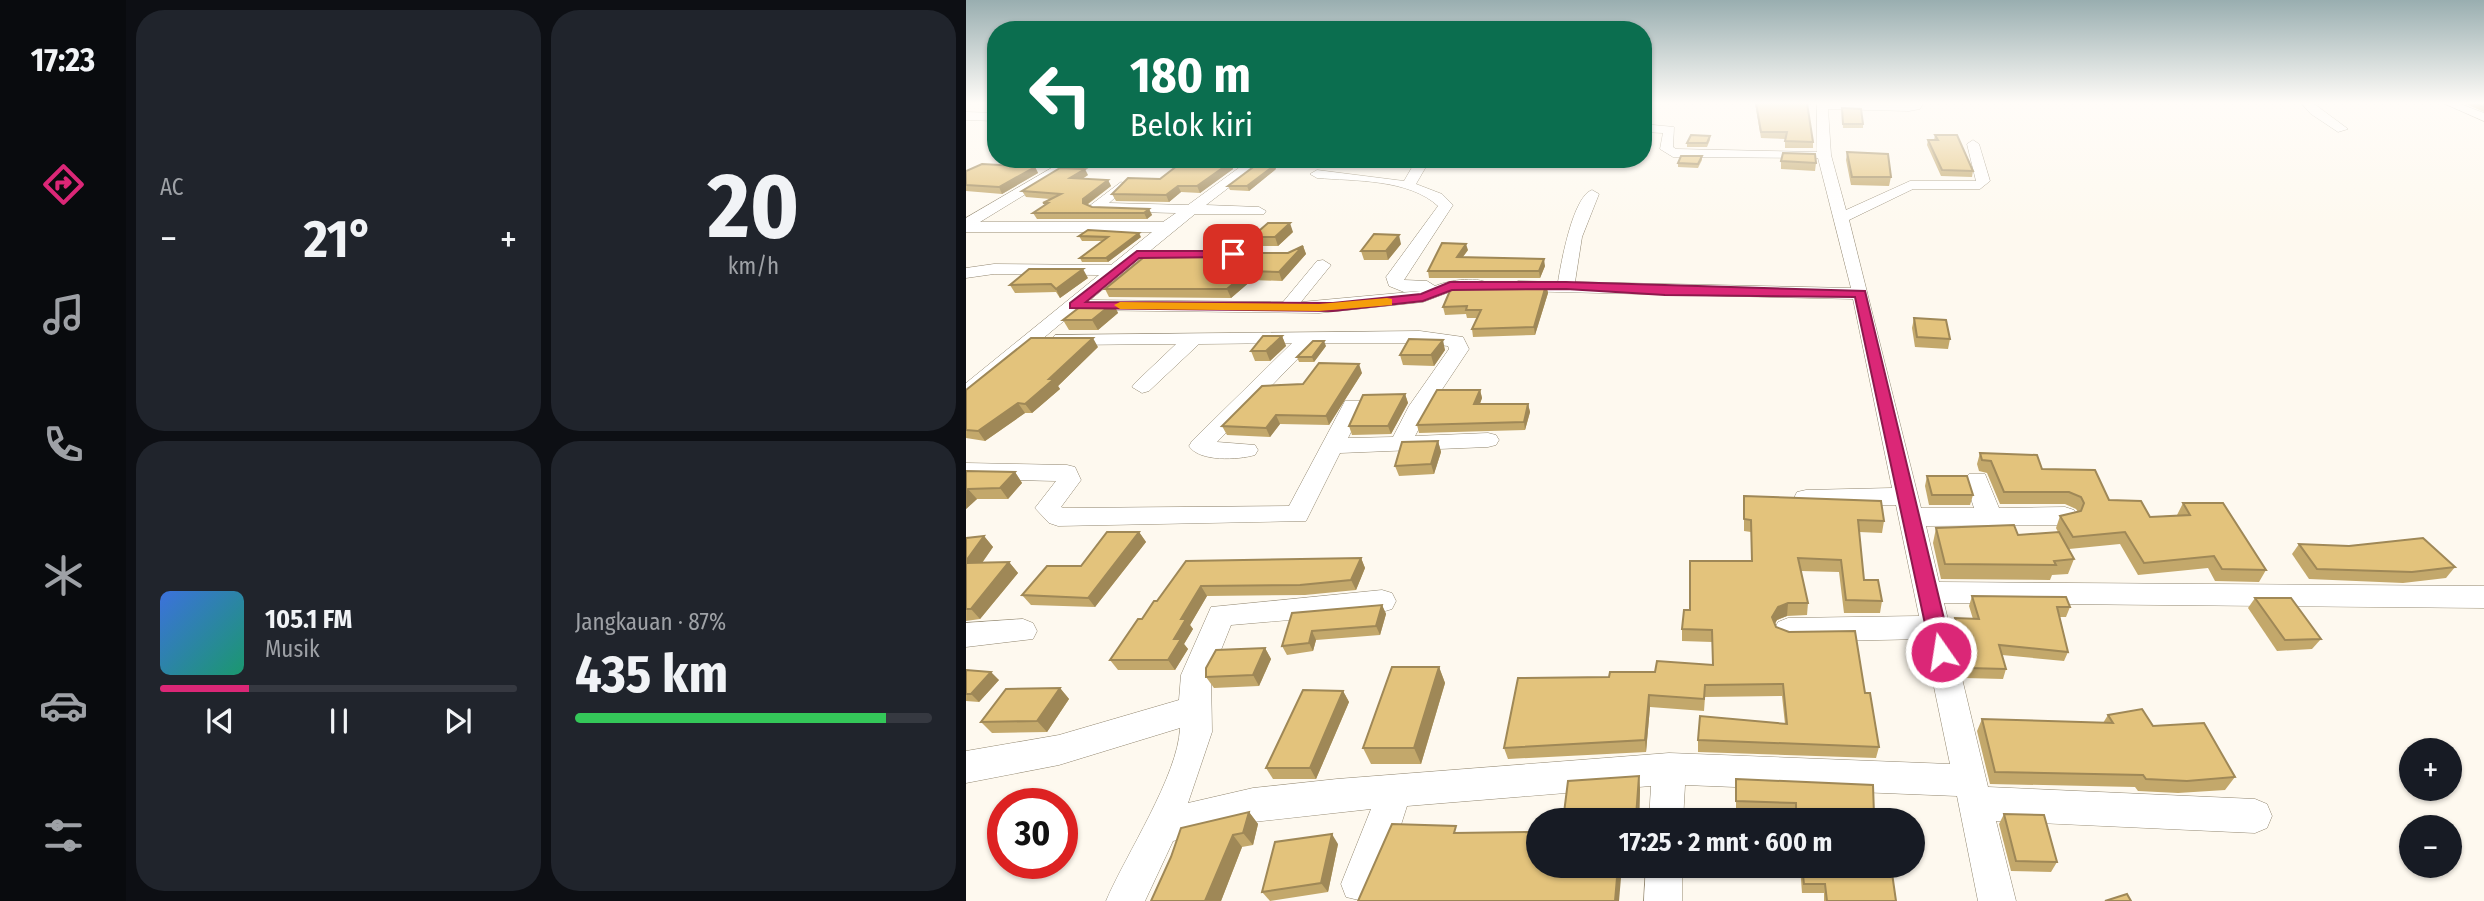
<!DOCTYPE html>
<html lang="id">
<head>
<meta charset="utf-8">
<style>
  :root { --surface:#171b24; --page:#20242c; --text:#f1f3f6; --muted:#9ea1a6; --line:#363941; --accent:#db2777 }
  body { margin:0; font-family:"Fira Sans Condensed",sans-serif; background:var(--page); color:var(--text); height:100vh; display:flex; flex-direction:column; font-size:26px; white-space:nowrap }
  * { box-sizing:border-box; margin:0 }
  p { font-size:23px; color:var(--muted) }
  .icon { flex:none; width:38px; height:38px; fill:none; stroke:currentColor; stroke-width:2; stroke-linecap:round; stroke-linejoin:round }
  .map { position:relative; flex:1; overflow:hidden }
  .details { display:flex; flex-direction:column; gap:10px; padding:10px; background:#0d0f14; width:840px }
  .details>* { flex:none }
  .guide { position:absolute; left:21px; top:21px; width:665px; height:147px; border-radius:28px; box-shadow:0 2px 5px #0004; background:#0b6e4f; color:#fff; overflow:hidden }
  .tools { position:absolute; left:1433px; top:738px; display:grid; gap:14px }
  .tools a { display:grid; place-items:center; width:63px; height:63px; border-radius:50%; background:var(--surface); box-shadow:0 2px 5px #0004; font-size:35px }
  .speed { position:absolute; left:21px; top:788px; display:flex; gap:14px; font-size:35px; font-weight:700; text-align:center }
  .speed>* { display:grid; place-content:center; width:91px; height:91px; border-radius:50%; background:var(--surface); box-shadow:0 2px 5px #0004; line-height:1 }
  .speed .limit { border:10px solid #d22; background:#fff; color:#111 }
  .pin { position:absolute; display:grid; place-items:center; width:60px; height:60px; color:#fff; margin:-30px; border-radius:14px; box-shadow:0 4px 10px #0006 }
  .me { position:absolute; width:77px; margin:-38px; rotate:347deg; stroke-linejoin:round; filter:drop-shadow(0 0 5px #0008) }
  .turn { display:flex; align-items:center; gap:24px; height:147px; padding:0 28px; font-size:32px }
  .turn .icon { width:91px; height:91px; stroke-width:2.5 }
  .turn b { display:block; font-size:49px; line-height:60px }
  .big { font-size:52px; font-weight:700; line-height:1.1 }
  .details .tile { flex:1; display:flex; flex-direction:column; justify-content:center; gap:10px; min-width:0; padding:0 24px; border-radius:28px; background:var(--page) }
  .details .dial { align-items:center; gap:0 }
  .dial b { font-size:91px; line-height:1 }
  .song { display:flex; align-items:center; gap:21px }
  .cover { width:84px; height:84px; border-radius:10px; background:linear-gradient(135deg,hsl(220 70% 55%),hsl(160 70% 35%)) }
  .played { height:7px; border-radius:4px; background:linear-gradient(90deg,var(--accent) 25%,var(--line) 25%) }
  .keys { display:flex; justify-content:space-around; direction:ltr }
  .heat { display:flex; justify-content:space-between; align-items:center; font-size:38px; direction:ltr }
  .charge { height:10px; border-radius:5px; background:linear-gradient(90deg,#34c759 87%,var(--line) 0) }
  .details .tiles { flex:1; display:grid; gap:10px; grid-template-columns:repeat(2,1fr) }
  .trip { position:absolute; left:560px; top:808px; width:399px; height:70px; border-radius:35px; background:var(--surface); box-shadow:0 2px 5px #0004; font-weight:700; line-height:70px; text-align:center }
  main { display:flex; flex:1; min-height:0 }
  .tabs { display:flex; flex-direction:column; width:126px; justify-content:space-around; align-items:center; background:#090b0e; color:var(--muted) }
  .tabs .icon { width:49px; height:49px }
  .tabs .on { color:var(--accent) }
  .tabs b { font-size:32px; color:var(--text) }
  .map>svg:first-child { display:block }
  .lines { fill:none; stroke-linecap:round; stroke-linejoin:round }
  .minor-casing { stroke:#928770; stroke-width:1 }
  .minor { fill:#fff; fill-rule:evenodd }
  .wall { fill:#c3a86b }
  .shaded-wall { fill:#9f8857 }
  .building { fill:#e3c37c; stroke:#9f8857; stroke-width:2 }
  .route { fill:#db2777; stroke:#8e194d; stroke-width:2 }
  .slow { fill:#f59e0b }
</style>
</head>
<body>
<main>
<nav class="tabs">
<b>17:23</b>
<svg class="icon on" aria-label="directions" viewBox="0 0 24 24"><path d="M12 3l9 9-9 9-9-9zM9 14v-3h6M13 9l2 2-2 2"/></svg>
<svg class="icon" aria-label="music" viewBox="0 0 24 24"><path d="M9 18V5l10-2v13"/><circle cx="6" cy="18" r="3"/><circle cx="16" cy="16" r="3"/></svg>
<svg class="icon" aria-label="phone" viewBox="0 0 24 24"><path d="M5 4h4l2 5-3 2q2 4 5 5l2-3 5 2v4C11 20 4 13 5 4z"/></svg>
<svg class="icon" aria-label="climate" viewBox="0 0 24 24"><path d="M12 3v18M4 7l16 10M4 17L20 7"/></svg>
<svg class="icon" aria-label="car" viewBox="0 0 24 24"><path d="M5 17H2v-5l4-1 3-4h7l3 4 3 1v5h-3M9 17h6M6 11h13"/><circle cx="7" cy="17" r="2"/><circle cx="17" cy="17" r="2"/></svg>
<svg class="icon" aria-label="filters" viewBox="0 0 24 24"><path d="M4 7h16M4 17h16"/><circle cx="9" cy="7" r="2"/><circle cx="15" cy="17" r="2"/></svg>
</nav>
<section class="details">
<div class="tiles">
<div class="tile"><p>AC</p>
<div class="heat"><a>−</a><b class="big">21°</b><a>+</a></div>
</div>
<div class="tile dial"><b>20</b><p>km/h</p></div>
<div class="tile">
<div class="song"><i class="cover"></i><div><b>105.1 FM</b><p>Musik</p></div></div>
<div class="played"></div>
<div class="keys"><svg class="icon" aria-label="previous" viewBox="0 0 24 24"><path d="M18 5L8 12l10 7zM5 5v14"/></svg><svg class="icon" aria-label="pause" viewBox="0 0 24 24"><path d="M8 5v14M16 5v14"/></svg><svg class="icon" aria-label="next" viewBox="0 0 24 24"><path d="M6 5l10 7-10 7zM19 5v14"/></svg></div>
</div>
<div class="tile"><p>Jangkauan · 87%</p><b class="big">435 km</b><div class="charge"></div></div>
</div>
</section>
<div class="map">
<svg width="1518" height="901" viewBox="0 0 1518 901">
  <rect width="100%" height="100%" fill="#fef9ef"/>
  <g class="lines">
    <defs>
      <g id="minor">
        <path d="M851,103H957L954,109L943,111L862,109L865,155L880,210L944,181H1010L1001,144L1007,140L1013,144L1024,181L1014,189H947L883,220L955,508H1008L999,480L1003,474H1019L1033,508L1099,507L1108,510L1111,516L1108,522L1099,525L960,526L973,582L1518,586V608L978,603L1022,787L1289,799L1301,804L1306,816L1301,828L1289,833L1030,821L1050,901H1012L991,796L719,785L717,821H683L685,786L441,806L426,853L406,897L397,901L380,897L375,884L405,809L287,822L207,841L179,901H140C160,854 212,776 214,728L93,765L0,783V751L93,735L213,700L215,675L245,607L416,590L426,593L430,601L426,609L416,612L265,625L245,675L246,732L222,803L287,788L371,779L703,753L984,764L958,639L822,642L812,638L808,630L812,622L822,618L953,616L930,505L840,506L831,504L828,498L831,492L840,490L926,488L887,299L552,291L543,286L552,281L592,282C595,263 607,196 626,190L633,194L616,237L609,282L885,288L852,158L707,157L694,149L697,133L677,132V124L708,127L707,147L710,149L851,152Z"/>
        <path d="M1335,103H1347L1382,129L1372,132L1345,114Z"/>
        <path d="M1477,103H1492L1518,113V121Z"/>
        <path d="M0,112L30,113V121L0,120Z"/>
        <path d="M101,159H117L14,222H197L210,213L129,211L122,207L155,182L162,186L143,203L222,205L285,159H300L240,205L293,207L300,211L298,214H229L124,300L317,302L351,261L357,260L365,265L335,302L455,291L438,292L423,286L420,277L472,206C443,179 389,181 351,178L344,174L351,170L438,181L449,162L454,161L461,165L450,184L476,194L487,205L438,280L461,281L469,286C483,280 515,275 526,286L517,291H486L457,302L353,313L111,310L7,397L0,399V383L133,275L28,274L0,278V268L28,264L145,265L186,232H0V218Z"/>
        <path d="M454,331L497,337L503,349L465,406L449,436L522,433L530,435L533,440L530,445L522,447L374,453L340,521L92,526L83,523L69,508L90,481L0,479V463L101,465L109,467L115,480L95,507L98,508L323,506L379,401H395L398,406L382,438L427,437L443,406L483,349L482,346L454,343H347L251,442L289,445L292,450L289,455C272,460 233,462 223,446L226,441L326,343L233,344L183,391L176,393L166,387L169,383L210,344L96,345L86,339L89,335Z"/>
        <path d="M57,619L67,623L71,631L67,639L0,647V623Z"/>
        <path d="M680,866H716V901H678Z"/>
      </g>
    </defs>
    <use href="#minor" class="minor-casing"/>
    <use href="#minor" class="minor"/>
  </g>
  <g class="wall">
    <path d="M789,103L847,142V148H819V139L795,138Z"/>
    <path d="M1498,103H1518V112Z"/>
    <path d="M876,108L897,124V128H877Z"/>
    <path d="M969,135L1007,171L1006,177L975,176L961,145L962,140H968Z"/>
    <path d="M744,136V140L741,147H721V143Z"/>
    <path d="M881,152L925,177L923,186L885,185L880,160Z"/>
    <path d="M736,156V160L732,168L712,167V163Z"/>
    <path d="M815,161L850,163L849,171L815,169Z"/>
    <path d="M265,162L267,169L234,193L215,192L203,202L150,201L146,194L194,179Z"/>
    <path d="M69,167L72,173L36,194L0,191V171Z"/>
    <path d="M310,169L283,191L264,190L262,186Z"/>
    <path d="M122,175L116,179L142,180L145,186L121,205L126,207L183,209L186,215L181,219H71L67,213L79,205L77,203L84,199L60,197L56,191Z"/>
    <path d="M327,232L312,246H289L286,237Z"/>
    <path d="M113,236L175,237L142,262H116L114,258L136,241H116Z"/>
    <path d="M435,244L422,260H398L395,251Z"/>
    <path d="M337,246L340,254L316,281L286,280L265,298L143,297L139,289L322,253Z"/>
    <path d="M502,250L497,257L579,266L574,278H463L462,271Z"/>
    <path d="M122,278L94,298L90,292L49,293L44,285Z"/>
    <path d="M580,285L582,293L569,335L507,337L506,329L511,318H501L500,314L479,315L477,307Z"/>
    <path d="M147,303L152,313L132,330H103L97,320Z"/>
    <path d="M948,318L984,339L982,349L949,347L946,328Z"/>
    <path d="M316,336L320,346L304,361H289L285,351Z"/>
    <path d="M360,346L348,362H333L331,357Z"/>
    <path d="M132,347L92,386L94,389L66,413H59L19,441L0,438V390Z"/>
    <path d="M479,350L468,366L437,365L434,355Z"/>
    <path d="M396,373L363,425L314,424L304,437L261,435L256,426L337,384Z"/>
    <path d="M514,390L516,398L514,404H562L564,412L559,430L453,433L451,425Z"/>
    <path d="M439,394L442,403L425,434L386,435L383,426Z"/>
    <path d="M472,441L475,452L468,474L433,476L429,466Z"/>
    <path d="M1014,453L1076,469L1143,500L1184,517L1211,515L1217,503L1300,570L1293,582L1249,581L1242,568L1172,575L1154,544L1103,549L1108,559L1102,574L1086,575L1084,580L975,579L967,543L970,528L1052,535L1092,532L1090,528L1094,516L1112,512L1110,509L1099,504H1034L1021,473L1013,471L1011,464Z"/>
    <path d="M0,471L49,472L56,483L42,499H11L0,509Z"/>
    <path d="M961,476L1007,495L1004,505H963L959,486Z"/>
    <path d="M778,496L918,521L916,533L893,532L898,580L916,601L914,613H878L873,572L835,571L842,603L841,615L821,616L811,620L809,623L810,627L899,693L913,747L910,758L732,752V740L819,724L816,696L739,697L738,711L684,707L680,752L542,759L538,748L643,677L689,672L747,665L746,642L716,641V629L724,610L785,561V532L778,531Z"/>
    <path d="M173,532L180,542L129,607L65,605L56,595L115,566Z"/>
    <path d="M18,536L27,547L16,563L43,562L52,573L14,619L0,621V538Z"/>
    <path d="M1333,544L1489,567L1480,578L1437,583L1343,579L1326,554Z"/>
    <path d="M395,558L399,568L390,590L339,595L241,596L224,625L227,629L218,644L222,649L209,670H152L144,660L191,601L220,561Z"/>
    <path d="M1006,596L1104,607L1100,617H1094L1102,652L1098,661L1036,655L1040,669L1037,679L999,678L987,627L989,618L1007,619L1003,606Z"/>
    <path d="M1289,598L1355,639L1346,649L1311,651L1282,608Z"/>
    <path d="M416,605L420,614L414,635L350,640L347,651L321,655L316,646L326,613Z"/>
    <path d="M299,648L305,659L293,686L248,688L240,677Z"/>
    <path d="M473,667L479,683L455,764H405L397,748Z"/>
    <path d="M0,670L33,680L13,702L0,701Z"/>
    <path d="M94,688L103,699L81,732L26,733L15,722Z"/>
    <path d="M377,691L383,702L350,779H307L300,768Z"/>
    <path d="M1142,715L1187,726L1269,777L1259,790L1212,793L1172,791L1169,787L1024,784L1011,731L1016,719L1137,723Z"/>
    <path d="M673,776L674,790L673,821H597Z"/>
    <path d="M770,779L908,815L907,821H845L828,820V813L770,811Z"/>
    <path d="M283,812L292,824L287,845L276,847L255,901H185Z"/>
    <path d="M1038,814L1091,862L1085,872L1045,871L1033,824Z"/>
    <path d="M372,844L362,892L304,901L296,892Z"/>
    <path d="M834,866H925L930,901H858V893H836Z"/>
  </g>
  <g class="shaded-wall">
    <path d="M265,162L267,169L234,193L231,186Z"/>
    <path d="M309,165L310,169L283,191L281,186Z"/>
    <path d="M69,167L72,173L36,194L33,187Z"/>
    <path d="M119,169L122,175L108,184L104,178Z"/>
    <path d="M142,180L145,186L120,205L117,203V199Z"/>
    <path d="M212,186L215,192L203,202L200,195Z"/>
    <path d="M183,209L186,215L181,219L178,213Z"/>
    <path d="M324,223L327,232L312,246L309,237Z"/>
    <path d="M173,233L175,237L142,262L140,258Z"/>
    <path d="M433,235L435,244L422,260L420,251Z"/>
    <path d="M500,244L502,250L492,263L491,257Z"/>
    <path d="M337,246L340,254L316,281L313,272Z"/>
    <path d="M578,259L579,266L574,278L573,271Z"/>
    <path d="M117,269L122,278L94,298L90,289Z"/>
    <path d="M282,271L286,280L265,298L261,289Z"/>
    <path d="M580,285L582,293L569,335L568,327Z"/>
    <path d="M147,303L152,313L132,330L126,320Z"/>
    <path d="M316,336L320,346L304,361L300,351Z"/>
    <path d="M127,338L132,347L92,386L94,389L66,413L59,404L83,379Z"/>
    <path d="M477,340L479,350L468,366L465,355Z"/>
    <path d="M358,341L360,346L348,362L346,357Z"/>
    <path d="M393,364L396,373L363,425L360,416Z"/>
    <path d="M514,390L516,398L510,413L508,404Z"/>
    <path d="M439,394L442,403L425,434L422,426Z"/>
    <path d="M52,403L59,413L19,441L12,431Z"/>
    <path d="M562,404L564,412L559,430L558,422Z"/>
    <path d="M310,415L314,424L304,437L300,428Z"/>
    <path d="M472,441L475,452L468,474L465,464Z"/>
    <path d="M49,472L56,483L42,499L34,488Z"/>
    <path d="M2,489L11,499L0,509V491Z"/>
    <path d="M173,532L180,542L129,607L122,598Z"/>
    <path d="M18,536L27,547L8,574L0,565V561Z"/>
    <path d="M395,558L399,568L390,590L385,580Z"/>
    <path d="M43,562L52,573L14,619L5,609Z"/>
    <path d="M235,586L241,596L224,625L227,629L218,644L222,649L209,670L202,660L208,639L215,619Z"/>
    <path d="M822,603L821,616L811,620L806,629V617L812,607Z"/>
    <path d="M416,605L420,614L414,635L410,626Z"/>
    <path d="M346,631L350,640L347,651L343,643Z"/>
    <path d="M299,648L305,659L293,686L287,675Z"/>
    <path d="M473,667L479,683L455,764L448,748Z"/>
    <path d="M25,672L33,680L13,702L5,694Z"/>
    <path d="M94,688L103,699L81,732L71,721Z"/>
    <path d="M377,691L383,702L350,779L344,768Z"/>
    <path d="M683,695L684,707L680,752L679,740Z"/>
    <path d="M673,776L674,790L673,821H671Z"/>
    <path d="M283,812L292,824L287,845L277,833Z"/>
    <path d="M366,834L372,844L362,892L355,883Z"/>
    <path d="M267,835L276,847L255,901H239Z"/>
    <path d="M652,866H656L653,901H649Z"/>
  </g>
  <g class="building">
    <path d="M790,103H841L847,142L819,141L821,132H795Z"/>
    <path d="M1508,103H1518V107Z"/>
    <path d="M876,108L895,109L897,124H877Z"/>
    <path d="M725,135L744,136L741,143H721Z"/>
    <path d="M969,135H991L1007,171L976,170L962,140H972Z"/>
    <path d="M881,152L922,154L925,177H886Z"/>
    <path d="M817,153L849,154L850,163L815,161Z"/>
    <path d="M715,156H736L732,164L712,163Z"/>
    <path d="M216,162H265L231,186H212L200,195L146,194L162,178L194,179Z"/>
    <path d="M16,164L69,167L33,187L0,185V171Z"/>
    <path d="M290,165H309L281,186H262Z"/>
    <path d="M94,168L119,169L104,178L142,180L117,199V203L126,207L183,209L178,213H67L82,203H77L95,194L56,191Z"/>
    <path d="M302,223H324L309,237H286Z"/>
    <path d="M122,230L173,233L140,258H114L142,237L113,236Z"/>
    <path d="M408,234L433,235L420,251H395Z"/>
    <path d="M476,243L500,244L491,257L578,259L573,271H462Z"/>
    <path d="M337,246L313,272L282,271L261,289H139L183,253H322Z"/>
    <path d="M63,269H117L90,289L85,284L44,285Z"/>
    <path d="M580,285L568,327L506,329L515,310H500L501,306L477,307L486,286Z"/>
    <path d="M119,303H147L126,320H97Z"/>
    <path d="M948,318L980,320L984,339L951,337Z"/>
    <path d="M297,336H316L300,351H285Z"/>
    <path d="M65,338H127L83,379H88L59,404L52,403L12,431L0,430V390Z"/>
    <path d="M443,339L477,340L465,355H434Z"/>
    <path d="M347,341H358L346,357H331Z"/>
    <path d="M353,363L393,364L360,416L310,415L300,428L256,426L296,386L337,384Z"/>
    <path d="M471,390H514L508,404H562L558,422L451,425Z"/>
    <path d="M439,394L422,426H383L397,395Z"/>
    <path d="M472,441L465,464L429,466L436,442Z"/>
    <path d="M1014,453L1071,455L1076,469L1129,470L1143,500L1175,501L1184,517L1224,515L1217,503H1257L1300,570L1256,569L1248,556L1178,563L1159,532L1107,537L1094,516L1115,511L1118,503L1115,497L1103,492H1038L1025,461L1016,460Z"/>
    <path d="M0,471L49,472L34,488L2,489L0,491Z"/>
    <path d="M961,476H1001L1007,495H966Z"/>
    <path d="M778,496L915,501L918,521L892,520L898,580H912L916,601L880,600L875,560L832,558L842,603H822L812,607L806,617L810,627L823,632L889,631L899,693H904L913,747L732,740L734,716L821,724L817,684L739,685L738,699L683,695L679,740L538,748L552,678L643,677L644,672H689L691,661L747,665L746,630L716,629L718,610H724V561H786L785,520L778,519Z"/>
    <path d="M1048,525L1052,535L1093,532L1108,559L1088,561L1090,565L979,564L970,528Z"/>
    <path d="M141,532H173L122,598L56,595L81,566H115Z"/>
    <path d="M18,536L0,561V538Z"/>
    <path d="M1457,538L1489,567L1446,572L1351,569L1333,544L1383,546Z"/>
    <path d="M395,558L385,580L334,585L235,586L215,619H220L208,639H215L202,660H144L172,619H176L188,601H191L220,561Z"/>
    <path d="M43,562L5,609H0V563Z"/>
    <path d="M1006,596L1100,597L1104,607H1091L1102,652L1033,645L1040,669L1002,668L989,618L1013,619Z"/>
    <path d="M1289,598H1325L1355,639L1319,640Z"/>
    <path d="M416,605L410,626L346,631L343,643L316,646L326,613Z"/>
    <path d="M299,648L287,675L240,677V668L250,650Z"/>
    <path d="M426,667H473L448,748H397Z"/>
    <path d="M0,670L25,672L5,694H0Z"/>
    <path d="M94,688L71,721L15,722L40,689Z"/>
    <path d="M337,690L377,691L344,768H300Z"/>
    <path d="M1176,709L1187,726L1238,723L1269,777L1221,781L1180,779L1177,775L1029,772L1016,719L1147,723L1142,715Z"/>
    <path d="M673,776L670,817L657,818V821H597L602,781Z"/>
    <path d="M770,779L907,785L908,815L830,809V803L770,801Z"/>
    <path d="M283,812L277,833L267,835L239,901H185L205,857L215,828Z"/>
    <path d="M1038,814L1078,815L1091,862L1050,861Z"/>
    <path d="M426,824L490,826L488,833L568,832L570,825H572V866H652L649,901H392Z"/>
    <path d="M366,834L355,883L296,892L309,842Z"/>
    <path d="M836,866H925L930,901H861L859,884H838Z"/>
    <path d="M1161,894L1165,901H1139Z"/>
  </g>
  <linearGradient id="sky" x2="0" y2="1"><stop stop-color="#99aeb0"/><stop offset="0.45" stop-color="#fffcf8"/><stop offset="1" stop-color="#fffcf8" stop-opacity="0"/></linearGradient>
  <rect width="1518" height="229" fill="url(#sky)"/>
  <path class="route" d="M171,251H267L273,254L267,257L173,258L120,302L367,303L455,294L484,282H600L899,291L986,652L983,658L975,661L968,658L965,652L889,297L699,295L600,289L486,290L457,301L367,311L104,308V303Z"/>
  <path class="slow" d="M421,298L426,299V305L353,311L154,309L148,305L154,302L353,304Z"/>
</svg>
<div class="tools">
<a>+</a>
<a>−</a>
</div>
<div class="speed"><div class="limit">30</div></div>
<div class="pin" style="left:267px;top:254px;background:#d93025"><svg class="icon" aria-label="arrive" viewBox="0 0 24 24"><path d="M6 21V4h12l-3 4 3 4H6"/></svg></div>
<svg class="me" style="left:975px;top:652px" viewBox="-20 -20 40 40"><circle r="17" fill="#db2777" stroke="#fff" stroke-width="3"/><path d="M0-11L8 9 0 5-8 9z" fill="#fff"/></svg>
<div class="trip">17:25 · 2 mnt · 600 m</div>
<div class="guide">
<div class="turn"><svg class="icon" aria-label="left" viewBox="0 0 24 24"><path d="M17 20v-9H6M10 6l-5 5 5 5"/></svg><div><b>180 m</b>Belok kiri</div></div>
</div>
</div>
</main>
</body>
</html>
